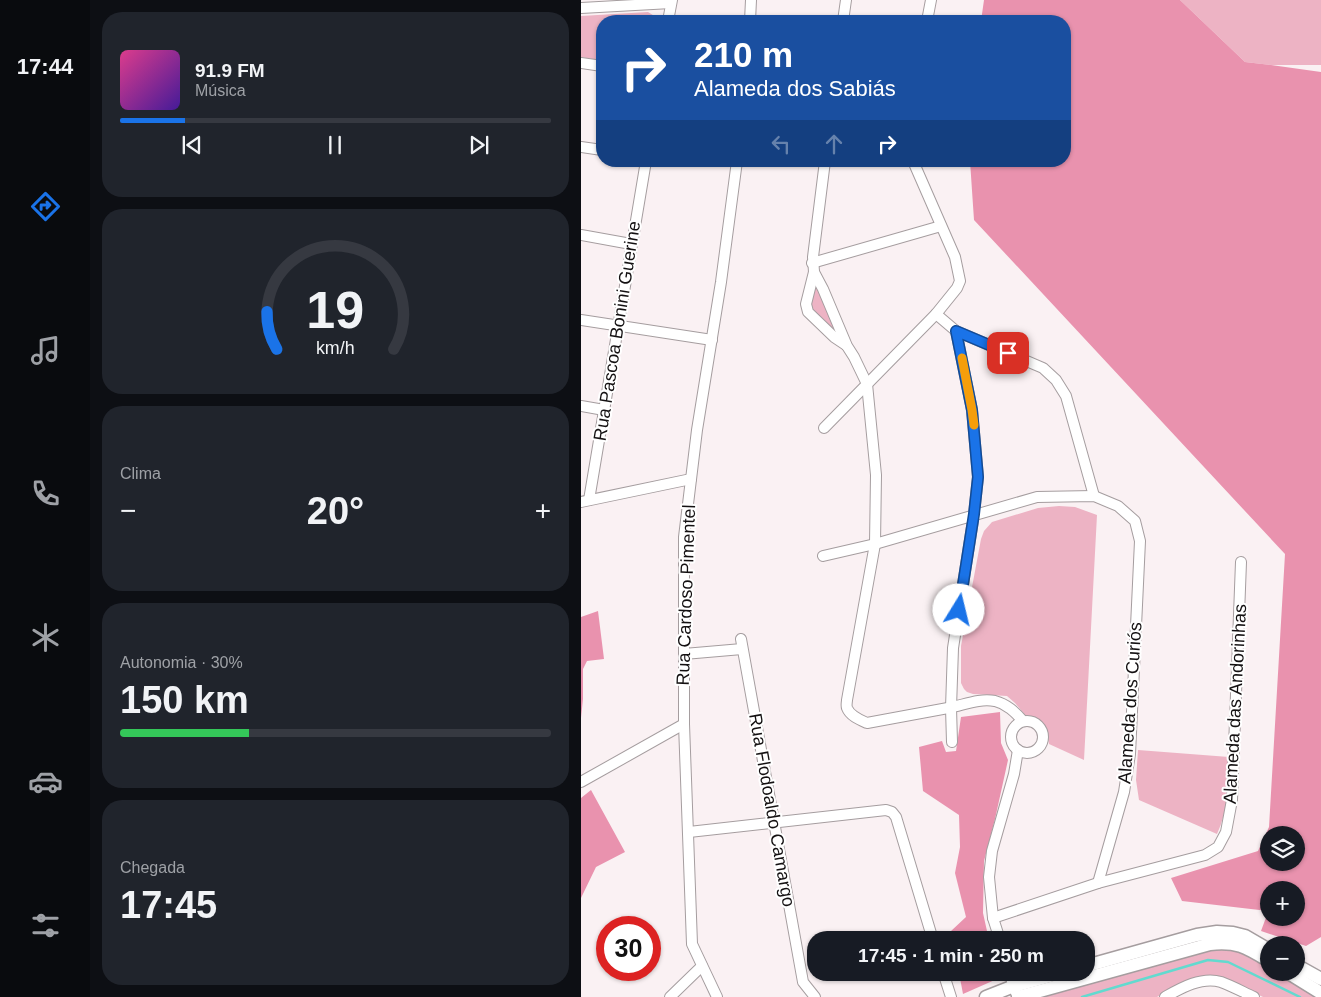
<!DOCTYPE html>
<html lang="pt">
<head>
<meta charset="utf-8">
<style>
  :root { --surface:#171b24; --page:#20242c; --text:#f1f3f6; --muted:#9ea1a6; --line:#363941; --accent:#1a73e8 }
  body { margin:0; font-family:Arial,sans-serif; background:var(--page); color:var(--text); height:100vh; display:flex; flex-direction:column; font-size:19px; white-space:nowrap }
  * { box-sizing:border-box; margin:0 }
  p { font-size:16px; color:var(--muted) }
  .icon { flex:none; width:28px; height:28px; fill:none; stroke:currentColor; stroke-width:2; stroke-linecap:round; stroke-linejoin:round }
  .map { position:relative; flex:1; overflow:hidden }
  .details { display:flex; flex-direction:column; gap:12px; padding:12px; background:#0d0f14; width:491px }
  .details>* { flex:none }
  .hud { position:absolute; left:15px; top:15px; width:475px; height:152px; border-radius:20px; box-shadow:0 1px 4px #0004; background:#1a4fa0; color:#fff; overflow:hidden }
  .buttons { position:absolute; left:679px; top:826px; display:grid; gap:10px }
  .buttons a { display:grid; place-items:center; width:45px; height:45px; border-radius:50%; background:var(--surface); box-shadow:0 1px 4px #0004; font-size:25px }
  .speed { position:absolute; left:15px; top:916px; display:flex; gap:10px; font-size:25px; font-weight:700; text-align:center }
  .speed>* { display:grid; place-content:center; width:65px; height:65px; border-radius:50%; background:var(--surface); box-shadow:0 1px 4px #0004; line-height:1 }
  .speed .limit { border:8px solid #d22; background:#fff; color:#111 }
  .pin { position:absolute; display:grid; place-items:center; width:42px; height:42px; color:#fff; margin:-21px; border-radius:10px; box-shadow:0 2px 8px #0006 }
  .me { position:absolute; width:55px; margin:-28px; rotate:9deg; stroke-linejoin:round; filter:drop-shadow(0 0 4px #0008) }
  .turn { display:flex; align-items:center; gap:18px; height:105px; padding:0 15px; font-size:22px }
  .turn .icon { width:65px; height:65px; stroke-width:2.5 }
  .turn b { display:block; font-size:35px; line-height:42px }
  .lanes { display:flex; align-items:center; height:48px; padding:0 15px; background:#0003; justify-content:center; gap:25px; direction:ltr }
  .lanes .off { opacity:.35 }
  .big { font-size:38px; font-weight:700; line-height:1.1 }
  .details .card { flex:1; display:flex; flex-direction:column; justify-content:center; gap:8px; min-width:0; padding:0 18px; border-radius:20px; background:var(--page) }
  .details .dial { align-items:center; gap:0 }
  .dial svg { height:130px; overflow:visible; fill:none; stroke:var(--line); stroke-width:7; stroke-linecap:round; text-anchor:middle }
  .dial text { fill:var(--text); stroke:none }
  .song { display:flex; align-items:center; gap:15px }
  .cover { width:60px; height:60px; border-radius:8px; background:linear-gradient(135deg,hsl(330 70% 55%),hsl(260 70% 35%)) }
  .played { height:5px; border-radius:2px; background:linear-gradient(90deg,var(--accent) 15%,var(--line) 15%) }
  .keys { display:flex; justify-content:space-around; direction:ltr }
  .heat { display:flex; justify-content:space-between; align-items:center; font-size:28px; direction:ltr }
  .charge { height:8px; border-radius:4px; background:linear-gradient(90deg,#34c759 30%,var(--line) 0) }
  .trip { position:absolute; left:226px; top:931px; width:288px; height:50px; border-radius:20px; background:var(--surface); box-shadow:0 1px 4px #0004; font-weight:700; line-height:50px; text-align:center }
  main { display:flex; flex:1; min-height:0 }
  .tabs { display:flex; flex-direction:column; width:90px; justify-content:space-around; align-items:center; background:#090b0e; color:var(--muted) }
  .tabs .icon { width:35px; height:35px }
  .tabs .selected { color:var(--accent) }
  .tabs b { font-size:22px; color:var(--text) }
  .map>svg:first-child { display:block }
  .green { fill:#edb3c4 }
  .forest { fill:#e992ae; fill-rule:evenodd }
  .lines { fill:none; stroke-linecap:round; stroke-linejoin:round }
  .stream { stroke:#62dacf; stroke-width:2.5 }
  .minor-casing { stroke:#a59d9f; stroke-width:12 }
  .major-casing { stroke:#a59d9f; stroke-width:15 }
  .minor { stroke:#fff; stroke-width:10 }
  .major { stroke:#fff; stroke-width:12 }
  .route-casing { stroke:#114b97; stroke-width:12 }
  .route { stroke:#1a73e8; stroke-width:9 }
  .slow { stroke:#f59e0b; stroke-width:9 }
  .labels { text-anchor:middle; dominant-baseline:central; stroke-width:4; stroke-linejoin:round; paint-order:stroke }
  .street-label { font-size:18px; fill:#141112; stroke:#fff }
</style>
</head>
<body>
<main>
<nav class="tabs">
<b>17:44</b>
<svg class="icon selected" aria-label="directions" viewBox="0 0 24 24"><path d="M12 3l9 9-9 9-9-9zM9 14v-3h6M13 9l2 2-2 2"/></svg>
<svg class="icon" aria-label="music" viewBox="0 0 24 24"><path d="M9 18V5l10-2v13"/><circle cx="6" cy="18" r="3"/><circle cx="16" cy="16" r="3"/></svg>
<svg class="icon" aria-label="phone" viewBox="0 0 24 24"><path d="M5 4h4l2 5-3 2q2 4 5 5l2-3 5 2v4C11 20 4 13 5 4z"/></svg>
<svg class="icon" aria-label="climate" viewBox="0 0 24 24"><path d="M12 3v18M4 7l16 10M4 17L20 7"/></svg>
<svg class="icon" aria-label="car" viewBox="0 0 24 24"><path d="M5 17H2v-5l4-1 3-4h7l3 4 3 1v5h-3M9 17h6M6 11h13"/><circle cx="7" cy="17" r="2"/><circle cx="17" cy="17" r="2"/></svg>
<svg class="icon" aria-label="filters" viewBox="0 0 24 24"><path d="M4 7h16M4 17h16"/><circle cx="9" cy="7" r="2"/><circle cx="15" cy="17" r="2"/></svg>
</nav>
<section class="details">
<div class="card">
<div class="song"><i class="cover"></i><div><b>91.9 FM</b><p>Música</p></div></div>
<div class="played"></div>
<div class="keys"><svg class="icon" aria-label="previous" viewBox="0 0 24 24"><path d="M18 5L8 12l10 7zM5 5v14"/></svg><svg class="icon" aria-label="pause" viewBox="0 0 24 24"><path d="M8 5v14M16 5v14"/></svg><svg class="icon" aria-label="next" viewBox="0 0 24 24"><path d="M6 5l10 7-10 7zM19 5v14"/></svg></div>
</div>
<div class="card dial"><svg viewBox="0 0 100 80">
<path d="M14 69A42 42 0 1 1 86 69"/>
<path d="M14 69A42 42 0 0 1 8 46" stroke="#1a73e8"/>
<text x="50" y="56" font-size="32" font-weight="700">19</text>
<text x="50" y="72" font-size="11">km/h</text>
</svg></div>
<div class="card"><p>Clima</p>
<div class="heat"><a>−</a><b class="big">20°</b><a>+</a></div>
</div>
<div class="card"><p>Autonomia · 30%</p><b class="big">150 km</b><div class="charge"></div></div>
<div class="card"><p>Chegada</p><b class="big">17:45</b></div>
</section>
<div class="map">
<svg width="740" height="997" viewBox="0 0 740 997">
  <rect width="100%" height="100%" fill="#faf1f3"/>
  <g class="green">
    <path d="M599,0H740V65H690L664,62Z"/>
    <path d="M67,12L75,17L77,21H21V61L0,57V16Z"/>
    <path d="M233,288H236L255,329L252,331L230,313V290Z"/>
    <path d="M478,506L494,507L516,515L503,760L468,744L466,734L462,726L456,721L445,716L434,703L426,696L392,694L386,692L383,689L380,683V646L400,539L403,531L411,522L457,508Z"/>
    <path d="M557,750L648,757C647,785 648,808 636,834L558,800L555,780Z"/>
    <path d="M635,948C659,950 667,955 687,968L688,972L695,973L735,997H682L642,978L591,989L576,997H459Z"/>
  </g>
  <g class="forest">
    <path d="M403,0H599L664,62L690,65L740,72V937L725,946L680,931L687,912L688,918H715V890H688L687,911L601,901L590,878L677,851L688,827L704,554L393,220L389,161H484V21H400ZM688,835H715V862H688Z"/>
    <path d="M17,611L23,659L6,661L2,669V699L0,718V617Z"/>
    <path d="M419,712L420,743L427,760L414,819L403,861L402,913L408,940H372L370,931L385,917L374,873L379,847L378,815L342,791L338,747L361,741L365,752L375,751L380,717Z"/>
    <path d="M10,790L44,852L15,867L0,898V798Z"/>
    <path d="M378,973H414L416,979L382,994Z"/>
  </g>
  <g class="lines">
    <path class="stream" d="M501,997L627,960L647,962L719,997"/>
    <defs>
      <g id="minor">
        <path d="M0,8L90,3"/>
        <path d="M87,21L91,0"/>
        <path d="M169,21L170,0"/>
        <path d="M262,21L265,0"/>
        <path d="M346,21L350,0"/>
        <path d="M0,63L21,66"/>
        <path d="M0,147L21,150"/>
        <path d="M244,161L232,257L233,272L242,289L266,346L273,357L286,384L295,475L294,544L266,700C266,702 265,705 266,708C269,716 279,720 286,723C313,718 340,713 367,708C383,705 398,698 414,701C426,704 434,712 442,721"/>
        <path d="M0,235L50,244"/>
        <path d="M231,263L360,226"/>
        <path d="M233,272L225,304L227,312L253,337L265,345"/>
        <path d="M355,314L375,331L462,368L475,380L485,396L513,496"/>
        <path d="M0,320L131,340"/>
        <path d="M0,406L23,410"/>
        <path d="M243,428L355,314L376,288L379,281L374,257L332,161"/>
        <path d="M8,500L65,161"/>
        <path d="M0,502L110,479"/>
        <path d="M242,556L294,544L456,497L513,496L537,506L554,521L559,541L549,754L543,792L517,883"/>
        <path d="M160,639L222,982L234,997"/>
        <path d="M103,654L161,649"/>
        <circle cx="446" cy="737" r="16"/>
        <path d="M371,742L370,708L372,648L393,514L397,477L391,410L375,331"/>
        <path d="M0,782L103,724"/>
        <path d="M108,832L305,810L311,812L315,817L352,940"/>
        <path d="M412,918L517,883L624,855L637,847L645,832L651,800L660,562"/>
        <path d="M419,940L412,918L408,877L411,851L433,774L437,750"/>
        <path d="M362,972L370,997"/>
        <path d="M428,972L435,993"/>
        <path d="M89,997L121,966"/>
        <path d="M136,997L111,944L103,724V537L116,430L140,282L156,161"/>
        <path d="M584,997C600,988 621,976 640,982C651,986 662,992 673,997"/>
      </g>
      <g id="major">
        <path d="M715,965L740,979"/>
        <path d="M505,966L616,935L636,932L652,933L664,936L688,950"/>
        <path d="M706,972L740,993"/>
        <path d="M405,997L433,986L483,972"/>
        <path d="M437,997L629,944C656,941 665,947 688,961"/>
      </g>
    </defs>
    <use href="#minor" class="minor-casing"/>
    <use href="#major" class="major-casing"/>
    <use href="#minor" class="minor"/>
    <use href="#major" class="major"/>
  </g>
  <g class="lines">
    <defs>
      <path id="route" d="M378,610L393,514L397,477L391,410L375,331L427,353"/>
    </defs>
    <use href="#route" class="route-casing"/>
    <use href="#route" class="route"/>
    <path class="slow" d="M381,358L391,410L393,425"/>
  </g>
  <g class="labels">
    <g class="street-label">
      <text transform="translate(36 331) rotate(-81)">Rua Pascoa Bonini Guerine</text>
      <text transform="translate(105 595) rotate(-88)">Rua Cardoso Pimentel</text>
      <text transform="translate(549 703) rotate(-86)">Alameda dos Curiós</text>
      <text transform="translate(654 704) rotate(-87)">Alameda das Andorinhas</text>
      <text transform="translate(191 810) rotate(80)">Rua Flodoaldo Camargo</text>
    </g>
  </g>
</svg>
<div class="buttons">
<a><svg class="icon" aria-label="layers" viewBox="0 0 24 24"><path d="M12 4l9 5-9 5-9-5zM3 14l9 5 9-5"/></svg></a>
<a>+</a>
<a>−</a>
</div>
<div class="speed"><div class="limit">30</div></div>
<div class="pin" style="left:427px;top:353px;background:#d93025"><svg class="icon" aria-label="arrive" viewBox="0 0 24 24"><path d="M6 21V4h12l-3 4 3 4H6"/></svg></div>
<svg class="me" style="left:378px;top:610px" viewBox="-20 -20 40 40"><circle r="19" fill="#fff"/><path d="M0-13L10 11 0 6-10 11z" fill="#1a73e8"/></svg>
<div class="trip">17:45 · 1 min · 250 m</div>
<div class="hud">
<div class="turn"><svg class="icon" aria-label="right" viewBox="0 0 24 24"><path d="M7 20v-9h11M14 6l5 5-5 5"/></svg><div><b>210 m</b>Alameda dos Sabiás</div></div>
<div class="lanes"><svg class="icon off" aria-label="left" viewBox="0 0 24 24"><path d="M17 20v-9H6M10 6l-5 5 5 5"/></svg><svg class="icon off" aria-label="ahead" viewBox="0 0 24 24"><path d="M12 20V5M6 11l6-6 6 6"/></svg><svg class="icon" aria-label="right" viewBox="0 0 24 24"><path d="M7 20v-9h11M14 6l5 5-5 5"/></svg></div>
</div>
</div>
</main>
</body>
</html>
